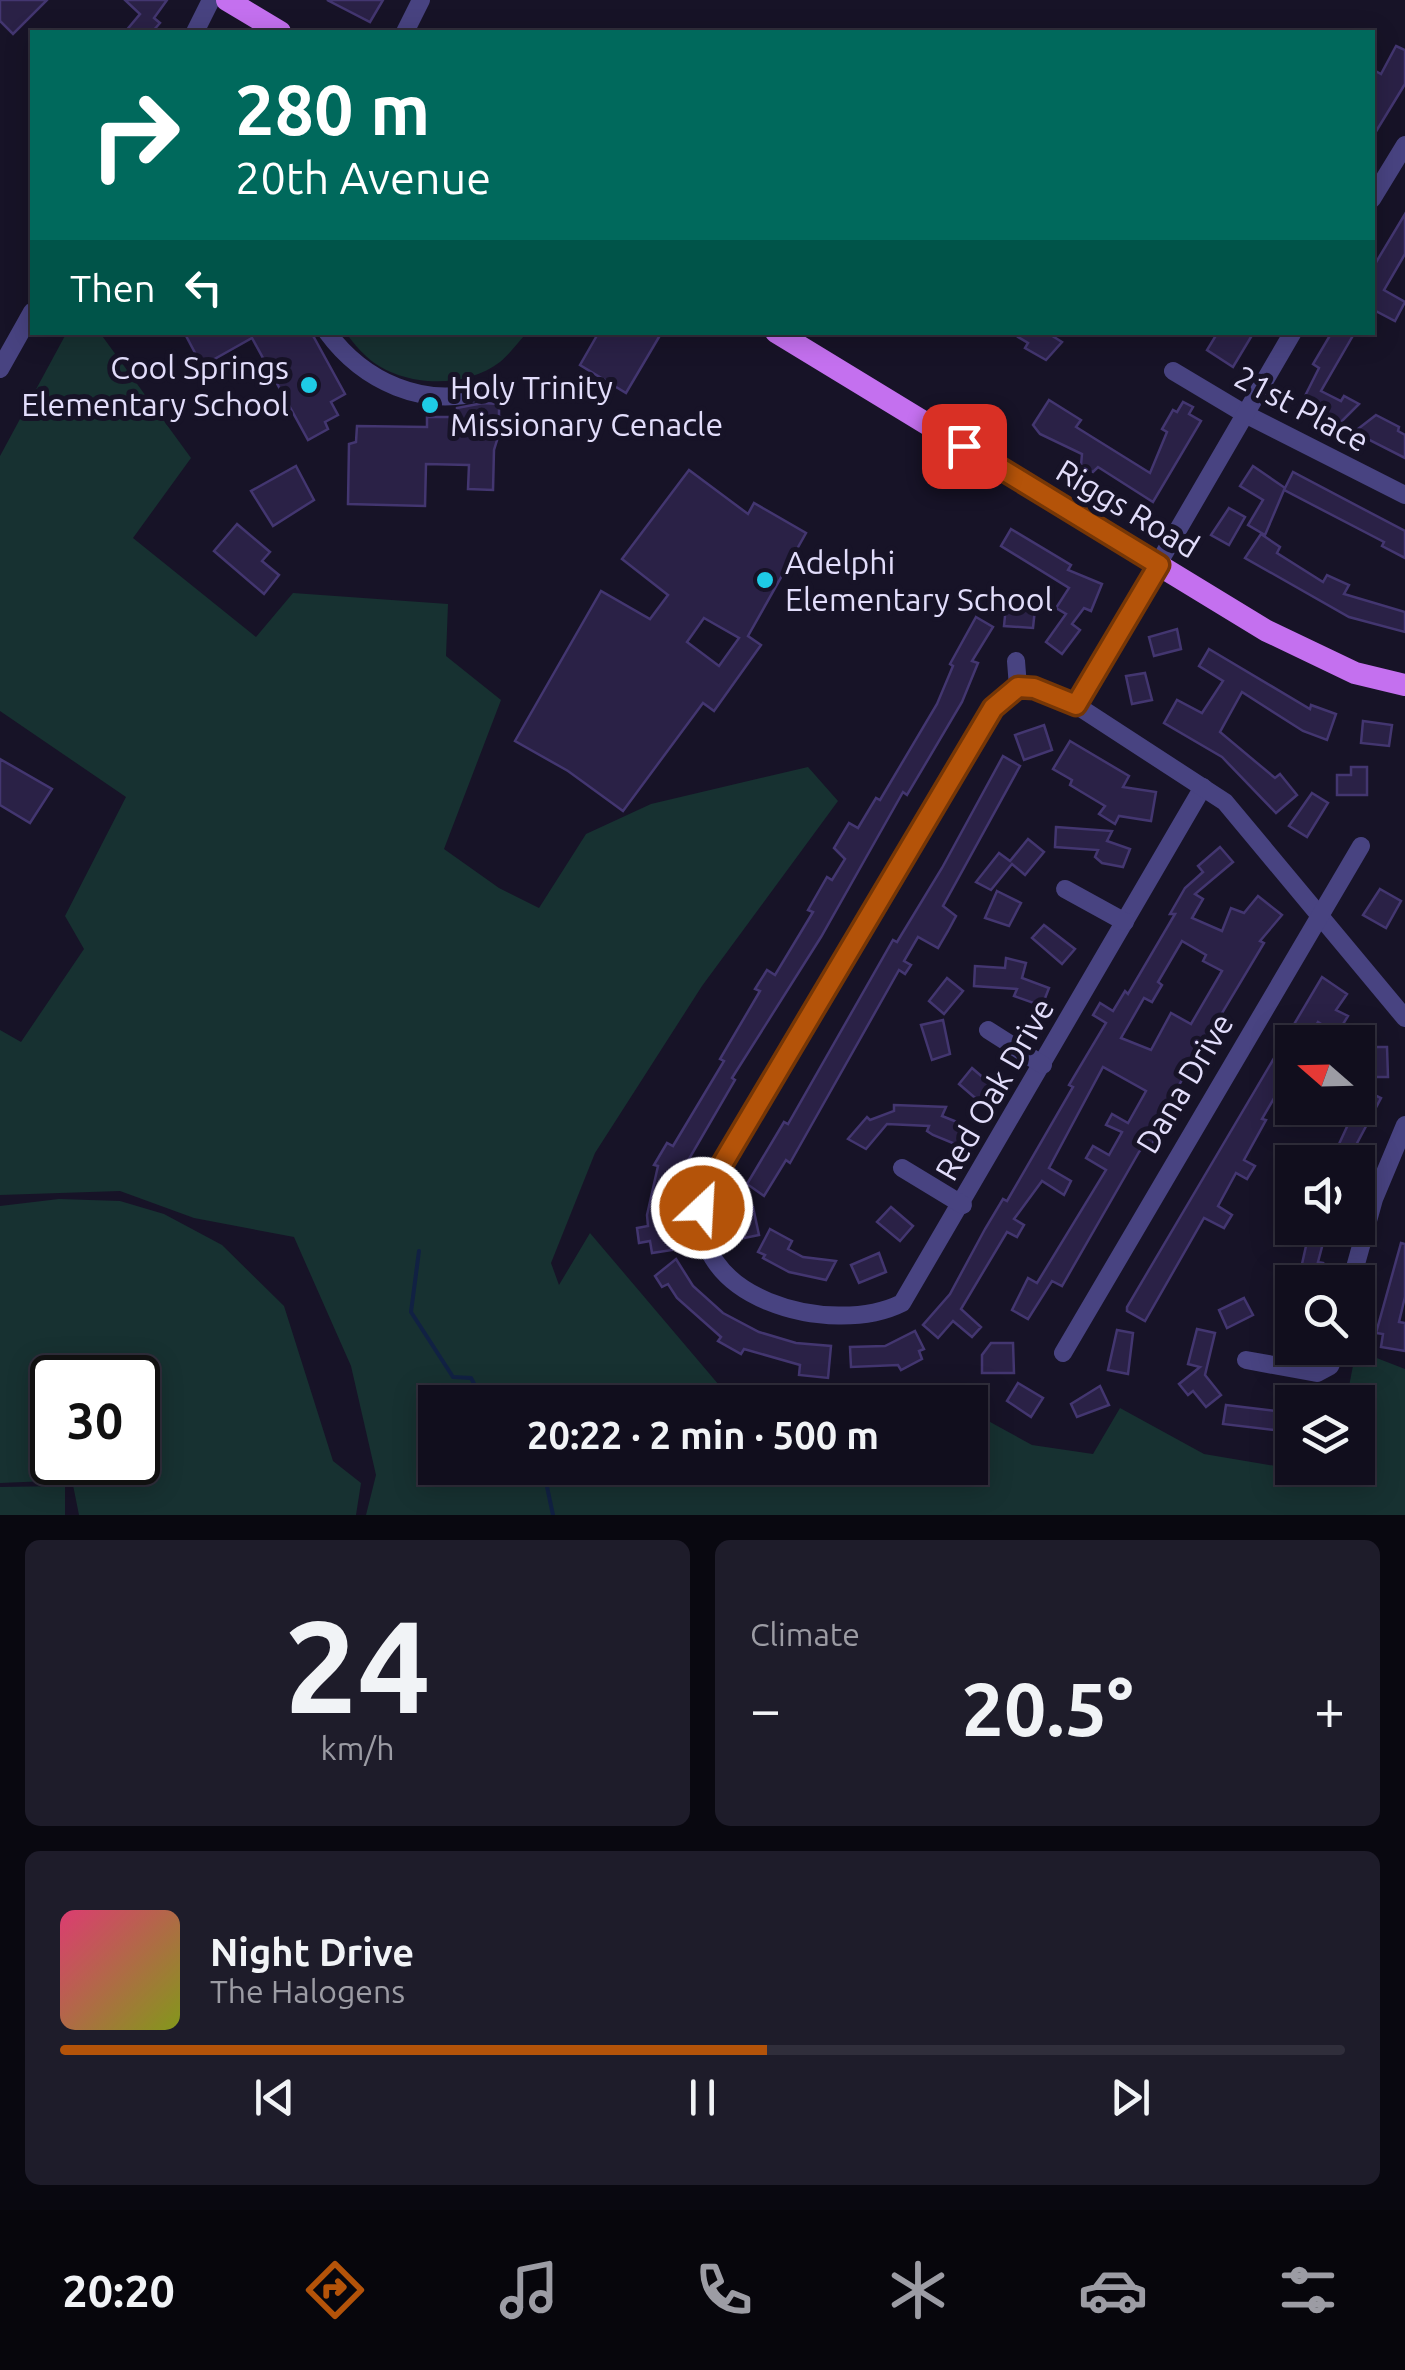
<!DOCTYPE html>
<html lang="en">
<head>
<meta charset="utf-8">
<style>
  :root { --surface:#110e1d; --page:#1e1c2a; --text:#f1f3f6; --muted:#9c9ca4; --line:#302e3b; --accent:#b45309 }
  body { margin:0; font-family:Ubuntu,sans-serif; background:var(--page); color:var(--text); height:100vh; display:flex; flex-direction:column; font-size:38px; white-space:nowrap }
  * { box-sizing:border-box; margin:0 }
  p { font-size:32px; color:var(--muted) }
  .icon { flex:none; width:55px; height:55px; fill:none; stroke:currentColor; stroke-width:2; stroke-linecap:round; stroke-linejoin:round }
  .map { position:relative; height:1515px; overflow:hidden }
  .sheet { display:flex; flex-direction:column; gap:25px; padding:25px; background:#090810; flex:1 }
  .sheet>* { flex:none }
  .banner { position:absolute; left:30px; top:30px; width:1345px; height:305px; border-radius:0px; box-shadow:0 5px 25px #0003,0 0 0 2px var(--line); background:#00695c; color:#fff; overflow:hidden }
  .needle { width:65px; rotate:290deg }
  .controls { position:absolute; left:1275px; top:1025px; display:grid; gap:20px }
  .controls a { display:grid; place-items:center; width:100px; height:100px; border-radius:0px; background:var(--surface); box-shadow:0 5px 25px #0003,0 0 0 2px var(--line); font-size:50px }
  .speed { position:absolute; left:30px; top:1355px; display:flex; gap:20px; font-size:50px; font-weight:700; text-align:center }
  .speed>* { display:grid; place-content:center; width:130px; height:130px; border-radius:50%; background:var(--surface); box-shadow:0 5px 25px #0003,0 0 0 2px var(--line); line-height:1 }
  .speed .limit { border:5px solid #111; border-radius:15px; background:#fff; color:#111 }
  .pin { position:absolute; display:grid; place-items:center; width:85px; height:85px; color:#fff; margin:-42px; border-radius:20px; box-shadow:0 5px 15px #0006 }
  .me { position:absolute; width:110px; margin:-55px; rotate:25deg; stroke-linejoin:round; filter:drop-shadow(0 0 8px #0008) }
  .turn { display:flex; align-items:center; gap:35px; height:210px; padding:0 40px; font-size:45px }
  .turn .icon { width:130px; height:130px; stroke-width:2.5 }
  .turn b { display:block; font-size:70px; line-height:85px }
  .then { display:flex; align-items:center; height:95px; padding:0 40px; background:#0003; gap:20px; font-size:38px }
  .big { font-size:75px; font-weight:600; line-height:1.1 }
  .sheet .widget { flex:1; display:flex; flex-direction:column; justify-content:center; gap:15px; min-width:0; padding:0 35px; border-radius:15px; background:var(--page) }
  .sheet .dial { align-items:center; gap:0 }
  .dial b { font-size:130px; line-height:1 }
  .song { display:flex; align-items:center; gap:30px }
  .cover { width:120px; height:120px; border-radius:15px; background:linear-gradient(135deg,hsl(340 70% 55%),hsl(70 70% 35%)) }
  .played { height:10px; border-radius:5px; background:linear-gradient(90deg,var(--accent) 55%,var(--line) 55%) }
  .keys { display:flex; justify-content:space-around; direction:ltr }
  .heat { display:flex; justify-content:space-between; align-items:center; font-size:55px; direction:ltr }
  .sheet .tiles { flex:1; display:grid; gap:25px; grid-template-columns:1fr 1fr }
  .widget:last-child { grid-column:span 2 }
  .trip { position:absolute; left:418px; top:1385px; width:570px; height:100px; border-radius:0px; background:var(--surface); box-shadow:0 5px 25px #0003,0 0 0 2px var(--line); font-weight:600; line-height:100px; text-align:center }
  .tabs { display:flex; height:160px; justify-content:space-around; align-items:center; background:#07060c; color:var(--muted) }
  .tabs .icon { width:70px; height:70px }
  .tabs .selected { color:var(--accent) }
  .tabs b { font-size:45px; color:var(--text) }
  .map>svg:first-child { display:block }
  .green { fill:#173131; fill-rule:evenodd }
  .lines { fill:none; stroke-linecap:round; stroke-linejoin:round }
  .stream { stroke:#112143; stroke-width:4 }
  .building { fill:#2a2146; stroke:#433670; stroke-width:2.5; fill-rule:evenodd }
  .minor { stroke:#484381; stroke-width:18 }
  .major { stroke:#c470ef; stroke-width:22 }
  .route-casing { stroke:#753606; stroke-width:25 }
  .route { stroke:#b45309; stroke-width:18 }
  .poi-dot { fill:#1ecbe6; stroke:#171327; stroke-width:4 }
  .labels { text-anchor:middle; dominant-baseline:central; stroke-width:10; stroke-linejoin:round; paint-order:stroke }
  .poi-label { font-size:32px; fill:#e2ddfb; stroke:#171327; text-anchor:start }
  .street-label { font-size:32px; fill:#e2ddfb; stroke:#171327 }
</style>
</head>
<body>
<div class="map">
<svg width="1405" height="1515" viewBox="0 0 1405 1515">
  <rect width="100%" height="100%" fill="#171327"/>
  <g class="green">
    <path d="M67,332L100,333L191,458L133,538L256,637L293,593L448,604L446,656L501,700L444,849L499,888L539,908L586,834L651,804L808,767L838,801L702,986L595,1153L551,1263L559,1285L590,1233L719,1385L947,1398L955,1402H435V1468H970V1411L1032,1445L1093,1454L1120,1408L1204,1454L1299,1470L1358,1468V1402H1346L1356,1350L1405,1369V1515H366L376,1475L351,1366L294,1237L194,1218L120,1191L0,1195V1030L21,1042L84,949L65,916L126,797L0,711V456Z"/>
    <path d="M346,333H345H527C518,342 510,354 500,362C464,390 400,387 367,357C359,350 352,341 346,333Z"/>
    <path d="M59,1199L120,1201L164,1214L222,1245L284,1306L333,1461L361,1483L356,1515H79L72,1480L0,1483V1206ZM52,1378H138V1462H52Z"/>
    <path d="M65,1486V1515H0V1487Z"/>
  </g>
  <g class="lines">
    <g class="stream">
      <path d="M419,1251L411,1312L453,1377L471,1378L484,1402"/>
      <path d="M533,1468L546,1482L553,1515"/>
    </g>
  </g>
  <g class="building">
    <path d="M0,0H47L13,34L0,21Z"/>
    <path d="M125,0H167L154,18L160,23L152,32H125L140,14Z"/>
    <path d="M327,0H383L370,22Z"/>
    <path d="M1396,46L1405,50V84L1372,138V69L1381,74Z"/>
    <path d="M1405,214V254L1384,290L1405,302L1395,321L1372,309V269Z"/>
    <path d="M184,332H311L345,394L331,402L338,415L325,422L328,429L308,440L252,338L202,366Z"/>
    <path d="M599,332H662L626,393L580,365Z"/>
    <path d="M1010,332H1046L1062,342L1046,360L1025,348L1028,343Z"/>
    <path d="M1218,332H1254L1233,367L1207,350Z"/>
    <path d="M1332,332H1355L1321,391L1341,401L1344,396L1359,404L1340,423L1301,404L1319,368L1313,364Z"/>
    <path d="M1049,400L1081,420L1076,427L1150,473L1167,432L1162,429L1173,410L1177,412L1183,402L1193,407L1189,414L1201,421L1153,502L1098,467L1093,472L1081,465L1082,454L1040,434L1033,425Z"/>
    <path d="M483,403L499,404V417H503L502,437H498L494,450L493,490L468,489L469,465L426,464L425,506L348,504L349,444L356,442L357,426L427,427V417H457V408Z"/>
    <path d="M1376,415L1399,427L1398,431L1405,435V458L1354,432Z"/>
    <path d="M296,466L314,500L273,526L251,491Z"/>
    <path d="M1253,466L1285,488L1293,472L1405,531V558L1382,546L1384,542L1284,490L1265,535L1248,525L1263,500L1240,486Z"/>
    <path d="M689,470L748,514L754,503L806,533L748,636L761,645L714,711L703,703L623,811L568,771L515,741L601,591L650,619L668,595L622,559ZM704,618L739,638L719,666L687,642Z"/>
    <path d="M1229,508L1245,517L1229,545L1211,535Z"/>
    <path d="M237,524L270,552L262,561L279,575L264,594L214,551Z"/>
    <path d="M1011,529L1071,565L1068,570L1102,584L1091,611L1084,608L1072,624L1080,630L1062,654L1046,642L1066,614L1056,608L1069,588L1001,546Z"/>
    <path d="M1261,534L1280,547L1277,553L1323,582L1327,575L1349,585L1344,594L1405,612V632L1349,617L1245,558Z"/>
    <path d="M1006,606L1035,609L1033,628L1004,626Z"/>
    <path d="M976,617L993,627L972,661L978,663L962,702L907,795L903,792L821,937L732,1078L735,1080L675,1183L667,1216L672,1250L652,1253L650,1241L639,1243L637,1228L648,1226L647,1215L658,1166L654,1165L667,1143L673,1146L724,1061L720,1059L760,991L755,989L767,970L775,975L813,912L808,910L827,877L832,880L845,859L834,848L849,823L858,828L876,798L880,800L937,704L953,666L950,664Z"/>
    <path d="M1177,629L1181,649L1154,656L1149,637Z"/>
    <path d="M1209,649L1310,709L1311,705L1336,714L1327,740L1303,731L1242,692L1220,732L1275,778L1280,774L1297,795L1276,813L1222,757L1164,723L1177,700L1202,713L1223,681L1199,666Z"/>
    <path d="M1145,673L1152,700L1132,704L1126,676Z"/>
    <path d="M1363,721L1392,725L1389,746L1361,743Z"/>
    <path d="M1044,725L1052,750L1024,760L1015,735Z"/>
    <path d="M1070,741L1129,776L1123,787L1156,792L1151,821L1119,816L1115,824L1099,814L1105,806L1070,785L1072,780L1053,769Z"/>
    <path d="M1003,756L1020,766L943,906L956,916L948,931L938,948L918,937L904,961L911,965L905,974L899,970L790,1163L786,1160L764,1196L747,1184L784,1122L788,1124L893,940L897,942L942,868Z"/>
    <path d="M0,759L52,789L30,823L0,805Z"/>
    <path d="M1351,767H1367V795H1337V775H1351Z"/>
    <path d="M1312,793L1328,803L1307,837L1289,826Z"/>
    <path d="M1056,827L1112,831L1107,841L1130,849L1123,867L1102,863L1095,857L1098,850L1055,847Z"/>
    <path d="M1028,839L1044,852L1025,875L1012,864L991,890L976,882L999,853L1010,861Z"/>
    <path d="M1220,847L1233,862L1195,894L1203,899L1192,918L1222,931L1231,908L1244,913L1258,896L1282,915L1260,941L1264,943L1161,1115L1150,1135L1155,1138L1152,1145L1147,1143L1139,1152L1062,1286L1052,1281L1028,1319L1012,1310L1028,1278L1037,1283L1106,1170L1086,1158L1093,1146L1109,1155L1122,1132L1106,1125L1112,1114L1128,1123L1146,1091L1103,1067L1049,1168L1071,1181L1064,1195L1042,1181L1014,1219L1024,1225L1017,1237L1007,1232L961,1309L981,1327L972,1337L953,1321L938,1338L923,1325L950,1294L985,1229L1003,1199L1007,1201L1073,1087L1069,1085L1106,1023L1093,1015L1100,1003L1113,1011L1125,991L1128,994L1175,914H1170L1185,888L1203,872L1198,866ZM1182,941L1206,955L1203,961L1222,971L1191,1024L1171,1013L1151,1050L1121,1038L1144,998L1152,1002L1162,985L1158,982Z"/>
    <path d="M1380,889L1401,901L1386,928L1363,915Z"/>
    <path d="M997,891L1021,903L1009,926L985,918Z"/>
    <path d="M1044,925L1075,949L1062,964L1032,938Z"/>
    <path d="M1006,958L1026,963L1022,978L1049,988L1042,1006L1014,996L1017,989L974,986L975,966L1005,968Z"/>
    <path d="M1322,977L1347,994L1336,1010L1348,1016L1337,1034L1318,1022L1306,1042L1292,1033V1067L1262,1119L1266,1120L1244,1160L1255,1166L1247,1179L1236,1173L1218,1206L1232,1215L1224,1228L1204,1218L1145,1321L1127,1311V1307Z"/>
    <path d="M947,978L963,991L944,1014L929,1001Z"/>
    <path d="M943,1020L950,1054L932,1060L921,1025Z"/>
    <path d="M1371,1047H1387L1388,1077H1371Z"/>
    <path d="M972,1068L994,1087L981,1103L959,1084Z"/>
    <path d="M1364,1090L1381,1098L1347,1162L1333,1157Z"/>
    <path d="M894,1105L946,1107L942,1116L967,1126L960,1146L933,1135L927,1131L929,1126L887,1124L866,1149L848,1139L867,1117L870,1120L894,1111Z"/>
    <path d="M753,1207L759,1235L739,1239L733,1211Z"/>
    <path d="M891,1207L913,1226L900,1241L877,1222Z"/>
    <path d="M1310,1228H1327L1318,1262L1323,1263L1318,1282H1298Z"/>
    <path d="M770,1229L792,1241L788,1249L803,1257L836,1261L826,1280L789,1272L763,1258L765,1255L758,1252Z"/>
    <path d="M1401,1243L1405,1244V1297L1399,1322L1405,1323V1351L1381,1347L1383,1334L1376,1333Z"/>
    <path d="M879,1253L886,1272L859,1283L851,1265Z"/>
    <path d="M676,1259L693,1286L723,1313L759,1332L796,1343L831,1346L828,1378L799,1375L800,1365L744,1349L741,1354L718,1341L721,1337L677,1298L668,1284L662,1287L655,1276Z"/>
    <path d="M1244,1298L1253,1315L1227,1328L1219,1310Z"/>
    <path d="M1197,1329L1215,1333L1205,1375L1221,1395L1206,1407L1193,1391L1188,1395L1179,1384L1200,1367L1188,1364Z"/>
    <path d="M1117,1330L1133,1333L1128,1374L1108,1370Z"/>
    <path d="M915,1331L924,1349L919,1351L922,1359L901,1370L898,1365L851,1367L850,1347L885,1346Z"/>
    <path d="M991,1343H1013L1014,1373H982V1355Z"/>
    <path d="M1018,1383L1043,1398L1031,1417L1007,1401Z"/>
    <path d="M1100,1386L1109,1405L1077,1417L1071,1404Z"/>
    <path d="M1226,1405L1292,1413V1432L1223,1424Z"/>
  </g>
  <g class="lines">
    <g class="minor">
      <path d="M195,32L211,0"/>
      <path d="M405,32L421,0"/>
      <path d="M1372,199L1405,145"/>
      <path d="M327,332C363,381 424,410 485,390"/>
      <path d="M0,369L32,312"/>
      <path d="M1173,371L1245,414L1405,495"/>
      <path d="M1016,661L1018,687L993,708L705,1198C680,1299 833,1338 902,1303L1203,787"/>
      <path d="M1018,687L1034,688L1076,705L1225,802L1405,1018"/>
      <path d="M1076,705L1293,332"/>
      <path d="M1065,889L1125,922"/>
      <path d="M988,1030L1043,1065"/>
      <path d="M902,1168L963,1205"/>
      <path d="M1351,1282L1374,1199L1405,1125"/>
      <path d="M1063,1353L1361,846"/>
      <path d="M1246,1360L1317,1373L1330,1366L1338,1348"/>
    </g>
    <g class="major">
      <path d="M227,0L280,32"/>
      <path d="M776,332L1267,631L1355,673L1405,685"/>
    </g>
  </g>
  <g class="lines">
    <defs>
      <path id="route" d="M702,1208L714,1178L993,708L1018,687L1034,688L1076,705L1159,565L964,446"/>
    </defs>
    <use href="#route" class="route-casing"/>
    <use href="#route" class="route"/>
  </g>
  <g class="poi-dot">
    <circle cx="309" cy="385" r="10"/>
    <circle cx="430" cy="405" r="10"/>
    <circle cx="765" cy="580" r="10"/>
  </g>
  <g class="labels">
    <g class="poi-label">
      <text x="289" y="367" text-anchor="end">Cool Springs<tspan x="289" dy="37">Elementary School</tspan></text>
      <text x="450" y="387">Holy Trinity<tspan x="450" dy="37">Missionary Cenacle</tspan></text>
      <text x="785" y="562">Adelphi<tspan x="785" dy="37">Elementary School</tspan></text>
    </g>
    <g class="street-label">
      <text transform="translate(1302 408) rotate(28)">21st Place</text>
      <text transform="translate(1128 508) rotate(31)">Riggs Road</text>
      <text transform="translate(1184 1083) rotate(-59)">Dana Drive</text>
      <text transform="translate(994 1089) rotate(-60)">Red Oak Drive</text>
    </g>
  </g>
</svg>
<div class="controls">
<a><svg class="needle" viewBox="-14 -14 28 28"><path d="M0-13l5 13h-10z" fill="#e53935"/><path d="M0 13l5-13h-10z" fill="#9c9ca4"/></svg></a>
<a><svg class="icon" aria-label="sound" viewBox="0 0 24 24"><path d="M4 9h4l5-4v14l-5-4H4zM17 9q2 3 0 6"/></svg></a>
<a><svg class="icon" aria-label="search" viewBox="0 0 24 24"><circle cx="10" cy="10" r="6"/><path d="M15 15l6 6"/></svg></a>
<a><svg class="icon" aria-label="layers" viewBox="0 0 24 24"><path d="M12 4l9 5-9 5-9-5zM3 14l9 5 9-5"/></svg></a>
</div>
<div class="speed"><div class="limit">30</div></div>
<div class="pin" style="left:964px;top:446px;background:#d93025"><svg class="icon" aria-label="arrive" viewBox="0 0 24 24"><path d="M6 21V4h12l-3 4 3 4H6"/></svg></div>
<svg class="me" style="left:702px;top:1208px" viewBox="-20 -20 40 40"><circle r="17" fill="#b45309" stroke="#fff" stroke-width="3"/><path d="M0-11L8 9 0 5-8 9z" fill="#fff"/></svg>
<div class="trip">20:22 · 2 min · 500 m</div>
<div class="banner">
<div class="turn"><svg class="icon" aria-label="right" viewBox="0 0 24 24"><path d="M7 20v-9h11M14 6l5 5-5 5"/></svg><div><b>280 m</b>20th Avenue</div></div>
<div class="then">Then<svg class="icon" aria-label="left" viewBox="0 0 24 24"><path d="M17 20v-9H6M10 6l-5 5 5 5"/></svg></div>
</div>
</div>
<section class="sheet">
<div class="tiles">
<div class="widget dial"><b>24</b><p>km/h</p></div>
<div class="widget"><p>Climate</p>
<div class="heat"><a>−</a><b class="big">20.5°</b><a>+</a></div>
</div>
<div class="widget">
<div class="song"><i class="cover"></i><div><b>Night Drive</b><p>The Halogens</p></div></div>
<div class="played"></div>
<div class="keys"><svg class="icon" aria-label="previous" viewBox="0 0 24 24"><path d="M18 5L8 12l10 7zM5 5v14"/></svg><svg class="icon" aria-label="pause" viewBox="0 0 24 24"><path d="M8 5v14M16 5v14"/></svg><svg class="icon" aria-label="next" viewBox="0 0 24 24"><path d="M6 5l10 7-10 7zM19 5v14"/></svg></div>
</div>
</div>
</section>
<nav class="tabs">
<b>20:20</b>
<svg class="icon selected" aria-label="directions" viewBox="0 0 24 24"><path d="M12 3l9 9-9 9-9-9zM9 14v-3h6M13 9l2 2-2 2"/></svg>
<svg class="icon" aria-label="music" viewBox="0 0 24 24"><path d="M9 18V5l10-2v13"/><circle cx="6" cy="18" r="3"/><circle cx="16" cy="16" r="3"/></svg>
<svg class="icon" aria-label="phone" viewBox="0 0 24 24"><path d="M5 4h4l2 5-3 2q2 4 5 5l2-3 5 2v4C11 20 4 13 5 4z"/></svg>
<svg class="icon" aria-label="climate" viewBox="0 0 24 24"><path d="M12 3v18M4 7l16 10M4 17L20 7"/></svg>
<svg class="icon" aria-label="car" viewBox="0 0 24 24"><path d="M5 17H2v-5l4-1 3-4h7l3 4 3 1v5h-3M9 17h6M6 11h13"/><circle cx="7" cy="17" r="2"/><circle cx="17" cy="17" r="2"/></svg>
<svg class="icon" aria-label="filters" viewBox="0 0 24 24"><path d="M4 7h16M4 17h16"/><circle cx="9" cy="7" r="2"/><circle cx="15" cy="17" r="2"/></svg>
</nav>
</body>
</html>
